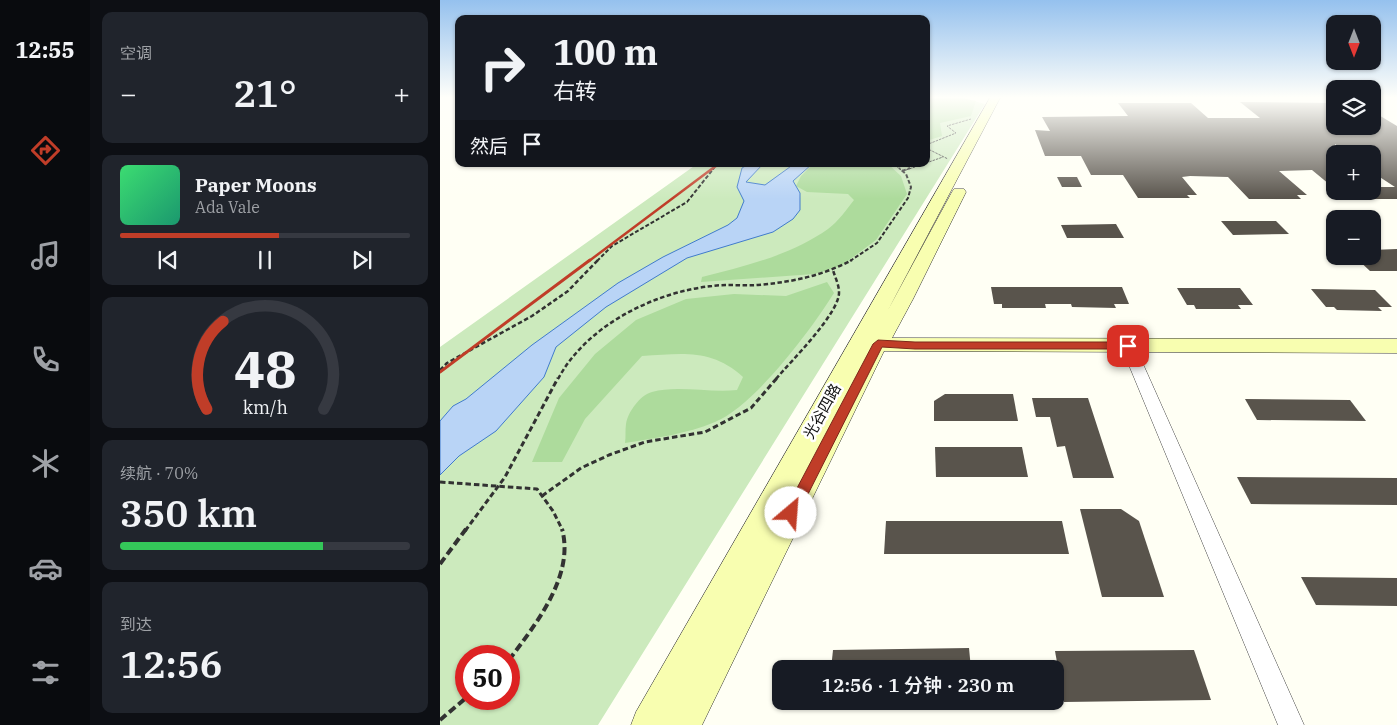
<!DOCTYPE html>
<html lang="zh">
<head>
<meta charset="utf-8">
<style>
  :root { --surface:#171b24; --page:#20242c; --text:#f1f3f6; --muted:#9ea1a6; --line:#363941; --accent:#c03d28 }
  body { margin:0; font-family:"IBM Plex Serif","Noto Sans SC",serif; background:var(--page); color:var(--text); height:100vh; display:flex; flex-direction:column; font-size:19px; white-space:nowrap }
  * { box-sizing:border-box; margin:0 }
  p { font-size:16px; color:var(--muted) }
  .icon { flex:none; width:28px; height:28px; fill:none; stroke:currentColor; stroke-width:2; stroke-linecap:round; stroke-linejoin:round }
  .map { position:relative; flex:1; overflow:hidden }
  .side { display:flex; flex-direction:column; gap:12px; padding:12px; background:#0d0f14; width:350px }
  .side>* { flex:none }
  .hud { position:absolute; left:15px; top:15px; width:475px; height:152px; border-radius:10px; box-shadow:0 1px 4px #0004; background:#171b24; color:var(--text); overflow:hidden }
  .needle { width:32px; rotate:180deg }
  .buttons { position:absolute; left:886px; top:15px; display:grid; gap:10px }
  .buttons a { display:grid; place-items:center; width:55px; height:55px; border-radius:10px; background:var(--surface); box-shadow:0 1px 4px #0004; font-size:25px }
  .speed { position:absolute; left:15px; top:645px; display:flex; gap:10px; font-size:25px; font-weight:700; text-align:center }
  .speed>* { display:grid; place-content:center; width:65px; height:65px; border-radius:50%; background:var(--surface); box-shadow:0 1px 4px #0004; line-height:1 }
  .speed .limit { border:8px solid #d22; background:#fff; color:#111 }
  .pin { position:absolute; display:grid; place-items:center; width:42px; height:42px; color:#fff; margin:-21px; border-radius:10px; box-shadow:0 2px 8px #0006 }
  .me { position:absolute; width:55px; margin:-28px; rotate:27deg; stroke-linejoin:round; filter:drop-shadow(0 0 4px #0008) }
  .turn { display:flex; align-items:center; gap:18px; height:105px; padding:0 15px; font-size:22px }
  .turn .icon { width:65px; height:65px; stroke-width:2.5 }
  .turn b { display:block; font-size:35px; line-height:42px }
  .then { display:flex; align-items:center; height:48px; padding:0 15px; background:#0003; gap:10px; font-size:19px }
  .big { font-size:38px; font-weight:600; line-height:1.1 }
  .side .card { flex:1; display:flex; flex-direction:column; justify-content:center; gap:8px; min-width:0; padding:0 18px; border-radius:10px; background:var(--page) }
  .side .dial { align-items:center; gap:0 }
  .dial svg { height:130px; overflow:visible; fill:none; stroke:var(--line); stroke-width:7; stroke-linecap:round; text-anchor:middle }
  .dial text { fill:var(--text); stroke:none }
  .song { display:flex; align-items:center; gap:15px }
  .cover { width:60px; height:60px; border-radius:8px; background:linear-gradient(135deg,hsl(140 70% 55%),hsl(160 70% 35%)) }
  .played { height:5px; border-radius:2px; background:linear-gradient(90deg,var(--accent) 55%,var(--line) 55%) }
  .keys { display:flex; justify-content:space-around; direction:ltr }
  .heat { display:flex; justify-content:space-between; align-items:center; font-size:28px; direction:ltr }
  .charge { height:8px; border-radius:4px; background:linear-gradient(90deg,#34c759 70%,var(--line) 0) }
  .trip { position:absolute; left:332px; top:660px; width:292px; height:50px; border-radius:10px; background:var(--surface); box-shadow:0 1px 4px #0004; font-weight:600; line-height:50px; text-align:center }
  main { display:flex; flex:1; min-height:0 }
  .dock { display:flex; flex-direction:column; width:90px; justify-content:space-around; align-items:center; background:#090b0e; color:var(--muted) }
  .dock .icon { width:35px; height:35px }
  .dock .current { color:var(--accent) }
  .dock b { font-size:22px; color:var(--text) }
  .map>svg:first-child { display:block }
  .green { fill:#cceabd; fill-rule:evenodd }
  .forest { fill:#addb9c }
  .water { fill:#b9d4f6; stroke:#407bcc }
  .building { fill:#59544c }
  .lines { fill:none; stroke-linecap:round; stroke-linejoin:round }
  .street-casing { stroke:#434343; stroke-width:1 }
  .secondary-casing { stroke:#323232; stroke-width:1 }
  .path-far4 { stroke:#323232; stroke-width:1; stroke-dasharray:2.5 1; stroke-linecap:butt }
  .path-far3 { stroke:#323232; stroke-width:2; stroke-dasharray:4 2; stroke-linecap:butt }
  .path-far2 { stroke:#323232; stroke-width:2.5; stroke-dasharray:4.5 2.5; stroke-linecap:butt }
  .path-far1 { stroke:#323232; stroke-width:3; stroke-dasharray:5.5 3; stroke-linecap:butt }
  .path { stroke:#323232; stroke-width:4; stroke-dasharray:8 4; stroke-linecap:butt }
  .street { fill:#fff; fill-rule:evenodd }
  .secondary { fill:#f8feb0; fill-rule:evenodd }
  .rail-far2 { stroke:#c03d28; stroke-width:2 }
  .rail-far1 { stroke:#c03d28; stroke-width:2.5 }
  .rail { stroke:#c03d28; stroke-width:3 }
  .route { fill:#c03d28; stroke:#7d281a }
  .labels { text-anchor:middle; dominant-baseline:central; stroke-width:5; stroke-linejoin:round; paint-order:stroke }
  .street-label { font-size:15px; fill:#101010; stroke:#fff }
</style>
</head>
<body>
<main>
<nav class="dock">
<b>12:55</b>
<svg class="icon current" aria-label="directions" viewBox="0 0 24 24"><path d="M12 3l9 9-9 9-9-9zM9 14v-3h6M13 9l2 2-2 2"/></svg>
<svg class="icon" aria-label="music" viewBox="0 0 24 24"><path d="M9 18V5l10-2v13"/><circle cx="6" cy="18" r="3"/><circle cx="16" cy="16" r="3"/></svg>
<svg class="icon" aria-label="phone" viewBox="0 0 24 24"><path d="M5 4h4l2 5-3 2q2 4 5 5l2-3 5 2v4C11 20 4 13 5 4z"/></svg>
<svg class="icon" aria-label="climate" viewBox="0 0 24 24"><path d="M12 3v18M4 7l16 10M4 17L20 7"/></svg>
<svg class="icon" aria-label="car" viewBox="0 0 24 24"><path d="M5 17H2v-5l4-1 3-4h7l3 4 3 1v5h-3M9 17h6M6 11h13"/><circle cx="7" cy="17" r="2"/><circle cx="17" cy="17" r="2"/></svg>
<svg class="icon" aria-label="filters" viewBox="0 0 24 24"><path d="M4 7h16M4 17h16"/><circle cx="9" cy="7" r="2"/><circle cx="15" cy="17" r="2"/></svg>
</nav>
<section class="side">
<div class="card"><p>空调</p>
<div class="heat"><a>−</a><b class="big">21°</b><a>+</a></div>
</div>
<div class="card">
<div class="song"><i class="cover"></i><div><b>Paper Moons</b><p>Ada Vale</p></div></div>
<div class="played"></div>
<div class="keys"><svg class="icon" aria-label="previous" viewBox="0 0 24 24"><path d="M18 5L8 12l10 7zM5 5v14"/></svg><svg class="icon" aria-label="pause" viewBox="0 0 24 24"><path d="M8 5v14M16 5v14"/></svg><svg class="icon" aria-label="next" viewBox="0 0 24 24"><path d="M6 5l10 7-10 7zM19 5v14"/></svg></div>
</div>
<div class="card dial"><svg viewBox="0 0 100 80">
<path d="M14 69A42 42 0 1 1 86 69"/>
<path d="M14 69A42 42 0 0 1 24 15" stroke="#c03d28"/>
<text x="50" y="56" font-size="32" font-weight="700">48</text>
<text x="50" y="72" font-size="11">km/h</text>
</svg></div>
<div class="card"><p>续航 · 70%</p><b class="big">350 km</b><div class="charge"></div></div>
<div class="card"><p>到达</p><b class="big">12:56</b></div>
</section>
<div class="map">
<svg width="957" height="725" viewBox="0 0 957 725">
  <rect width="100%" height="100%" fill="#fffff4"/>
  <path class="green" d="M486,98H523L545,104L158,725H0V347L257,164H486ZM26,656H69V699H26Z"/>
  <g class="forest">
    <path d="M486,98H523L536,101L531,116L500,123L502,136L486,141Z"/>
    <path d="M373,164H448L461,176L467,194L436,240L401,266L374,274L261,282L262,277C306,266 351,255 388,229C398,222 407,209 414,200L408,194L367,192L356,186L361,176Z"/>
    <path d="M387,282L394,293C371,330 315,405 275,422C246,434 216,438 185,443C186,437 185,430 186,424C188,412 200,395 212,392C236,385 270,393 297,390L303,377C271,348 242,354 202,356L145,419L122,462H92L119,398L155,354L196,320L246,299L294,294L346,296Z"/>
  </g>
  <path class="water" d="M309,164H323L306,182L325,185L354,164H372L353,181L360,193V210L353,219L333,232L247,258L166,307L116,347L104,377L56,431L19,456L0,475V421L13,406L26,399L92,345L178,283L223,257L288,225L297,218L304,201L297,187L302,168Z"/>
  <g class="building">
    <path d="M800,102L895,103V126L902,130H928L932,133V111L957,126V199H932V187H955L932,172V154L909,153L895,144V189L872,170L839,171L867,195H857L861,199H809L788,177L750,176L742,177L757,195H747L750,198H698L683,175H651L641,156H605L595,130L610,131L602,117L688,116L678,103H751L768,118H820Z"/>
    <path d="M617,177H637L642,187H622Z"/>
    <path d="M781,221H836L849,234L793,235Z"/>
    <path d="M676,224L684,238H627L621,225Z"/>
    <path d="M957,249V271H930L914,256H932V250Z"/>
    <path d="M551,287H682L689,304H674L676,308L632,307L631,304H605L606,308H562V304H554Z"/>
    <path d="M737,288H800L813,305H798L801,309H756L754,305H747Z"/>
    <path d="M871,289L935,290L952,307H938L942,311L897,310L894,307H886Z"/>
    <path d="M505,394H573L578,421H494V401Z"/>
    <path d="M592,398H648L674,478H633L625,446L617,447L610,417H596Z"/>
    <path d="M805,399L910,400L926,421L817,420Z"/>
    <path d="M495,447H582L588,477H496Z"/>
    <path d="M797,477L957,478V505L811,504Z"/>
    <path d="M640,509H681L699,521L724,597H662Z"/>
    <path d="M446,521H622L629,554H444Z"/>
    <path d="M861,577L957,578V606L876,605Z"/>
    <path d="M529,648L531,669H391L393,650Z"/>
    <path d="M754,650L771,700L624,702L615,651Z"/>
  </g>
  <g class="lines">
    <defs>
      <path id="street" d="M688,341L693,343L695,346L864,725H838L681,346L683,343Z"/>
      <path id="secondary" d="M550,98H560L448,310L512,192L514,189H524L526,192L473,299L452,338L957,339V353L444,351L262,725H191L196,712Z"/>
    </defs>
    <use href="#street" class="street-casing"/>
    <use href="#secondary" class="secondary-casing"/>
    <g class="path-far4">
      <path d="M486,145L516,133L507,126L531,119"/>
      <path d="M486,148L508,159"/>
      <path d="M486,163L503,157"/>
      <path d="M454,164L461,170"/>
      <path d="M273,170L277,164"/>
      <path d="M466,170L484,164"/>
    </g>
    <g class="path-far3">
      <path d="M462,171L470,168"/>
      <path d="M157,261L172,246L247,202L274,168"/>
      <path d="M410,261L437,243L468,198L471,187L466,174L459,168"/>
    </g>
    <g class="path-far2">
      <path d="M0,370L7,363L92,316L128,291L158,260"/>
      <path d="M118,379C146,326 214,292 272,286C287,284 303,286 318,285C352,282 382,276 412,260"/>
      <path d="M336,379C350,362 400,313 399,292C399,285 395,277 393,270"/>
    </g>
    <g class="path-far1">
      <path d="M0,482L97,489L113,511L123,531"/>
      <path d="M102,496L141,468L169,455L205,442L265,432L311,408L337,378"/>
      <path d="M25,531L65,477L118,378"/>
    </g>
    <g class="path">
      <path d="M0,564L26,529"/>
      <path d="M69,660C95,625 135,576 122,529"/>
      <path d="M0,720L26,698"/>
    </g>
    <use href="#street" class="street"/>
    <use href="#secondary" class="secondary"/>
    <path class="rail-far2" d="M271,170L279,164"/>
    <path class="rail-far1" d="M149,261L273,168"/>
    <path class="rail" d="M0,372L150,260"/>
  </g>
  <linearGradient id="sky" x2="0" y2="1"><stop stop-color="#95c1ee"/><stop offset="0.49" stop-color="#fffffa"/><stop offset="1" stop-color="#fffffa" stop-opacity="0"/></linearGradient>
  <rect width="957" height="199" fill="url(#sky)"/>
  <path class="route" d="M438,340L475,342H688L694,346L688,349H475L442,347L356,518L351,520L346,518L344,513L346,509L433,344Z"/>
  <g class="labels">
    <g class="street-label">
      <text transform="translate(382 411) rotate(-61)">光谷四路</text>
    </g>
  </g>
</svg>
<div class="buttons">
<a><svg class="needle" viewBox="-14 -14 28 28"><path d="M0-13l5 13h-10z" fill="#e53935"/><path d="M0 13l5-13h-10z" fill="#9ea1a6"/></svg></a>
<a><svg class="icon" aria-label="layers" viewBox="0 0 24 24"><path d="M12 4l9 5-9 5-9-5zM3 14l9 5 9-5"/></svg></a>
<a>+</a>
<a>−</a>
</div>
<div class="speed"><div class="limit">50</div></div>
<div class="pin" style="left:688px;top:346px;background:#d93025"><svg class="icon" aria-label="arrive" viewBox="0 0 24 24"><path d="M6 21V4h12l-3 4 3 4H6"/></svg></div>
<svg class="me" style="left:351px;top:513px" viewBox="-20 -20 40 40"><circle r="19" fill="#fff"/><path d="M0-13L10 11 0 6-10 11z" fill="#c03d28"/></svg>
<div class="trip">12:56 · 1 分钟 · 230 m</div>
<div class="hud">
<div class="turn"><svg class="icon" aria-label="right" viewBox="0 0 24 24"><path d="M7 20v-9h11M14 6l5 5-5 5"/></svg><div><b>100 m</b>右转</div></div>
<div class="then">然后<svg class="icon" aria-label="arrive" viewBox="0 0 24 24"><path d="M6 21V4h12l-3 4 3 4H6"/></svg></div>
</div>
</div>
</main>
</body>
</html>
